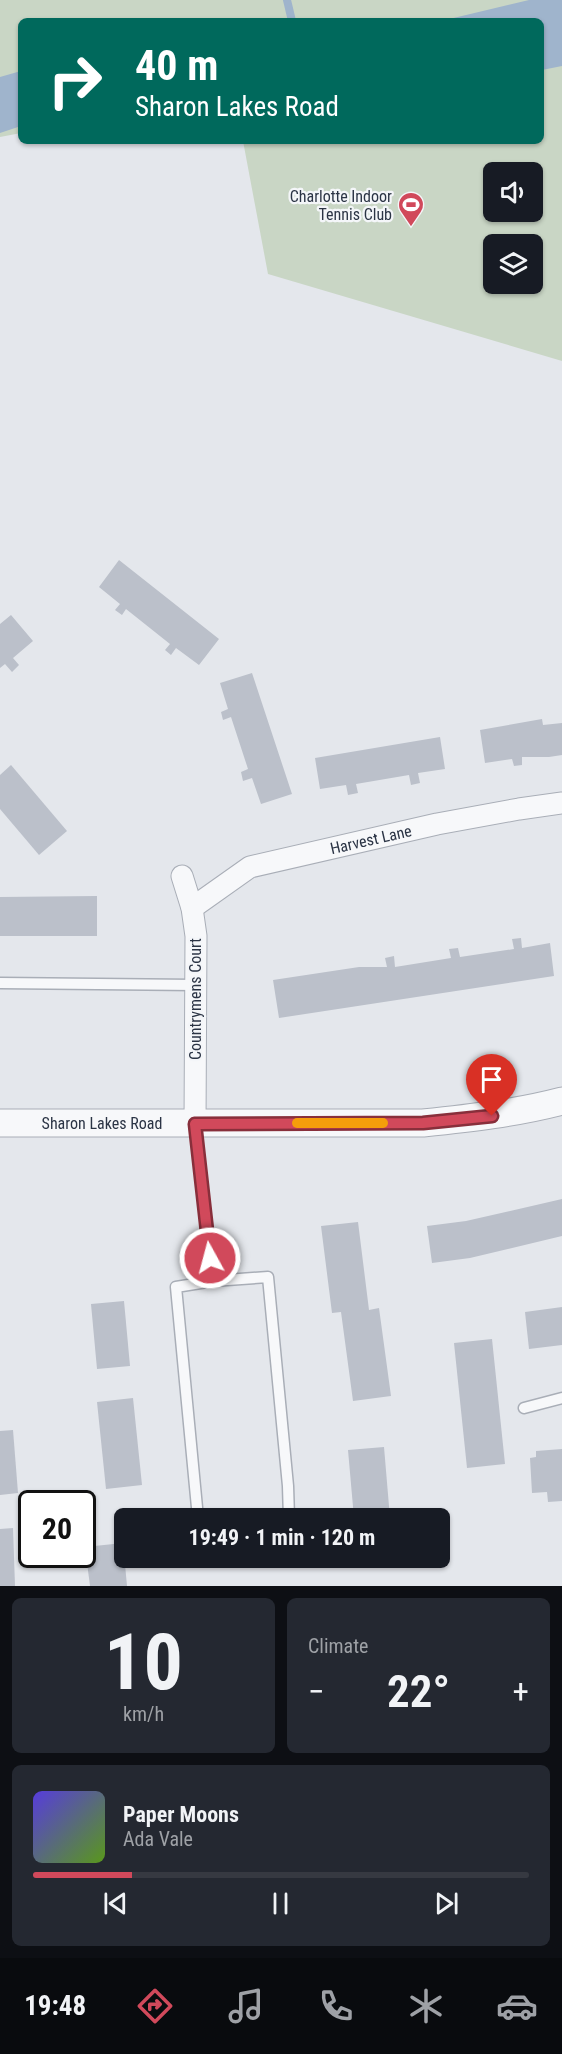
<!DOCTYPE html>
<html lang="en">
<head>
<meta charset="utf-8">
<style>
  :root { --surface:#171b24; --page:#242831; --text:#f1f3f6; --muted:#9ea1a6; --line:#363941; --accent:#d1495b }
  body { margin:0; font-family:"Roboto Condensed",sans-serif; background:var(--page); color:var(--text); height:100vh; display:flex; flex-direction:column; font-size:22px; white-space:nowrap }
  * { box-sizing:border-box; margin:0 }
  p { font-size:20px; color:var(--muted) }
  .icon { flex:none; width:33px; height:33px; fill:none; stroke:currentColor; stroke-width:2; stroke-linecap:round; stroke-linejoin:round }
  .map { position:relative; height:1586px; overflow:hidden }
  .details { display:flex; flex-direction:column; gap:12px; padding:12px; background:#0d0f14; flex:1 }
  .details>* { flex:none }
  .banner { position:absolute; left:18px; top:18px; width:526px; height:126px; border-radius:9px; box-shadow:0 2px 4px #0004; background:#00695c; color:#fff; overflow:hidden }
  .buttons { position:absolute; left:483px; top:162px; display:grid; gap:12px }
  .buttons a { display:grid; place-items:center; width:60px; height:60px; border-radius:9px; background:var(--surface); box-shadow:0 2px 4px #0004; font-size:30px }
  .speed { position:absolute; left:18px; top:1490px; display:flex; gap:12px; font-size:30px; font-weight:700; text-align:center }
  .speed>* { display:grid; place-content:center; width:78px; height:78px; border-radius:50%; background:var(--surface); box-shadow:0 2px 4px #0004; line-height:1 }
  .speed .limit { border:3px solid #111; border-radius:9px; background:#fff; color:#111 }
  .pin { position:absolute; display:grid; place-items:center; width:51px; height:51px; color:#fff; margin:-62px -26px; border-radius:50% 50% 50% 0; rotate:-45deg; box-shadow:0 0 6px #0007 }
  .pin .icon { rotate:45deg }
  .me { position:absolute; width:66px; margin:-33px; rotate:353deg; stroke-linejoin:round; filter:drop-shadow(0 0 4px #0008) }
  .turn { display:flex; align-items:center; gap:21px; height:126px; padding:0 18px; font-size:27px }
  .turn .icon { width:78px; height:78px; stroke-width:2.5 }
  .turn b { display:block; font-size:42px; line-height:51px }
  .big { font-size:45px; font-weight:700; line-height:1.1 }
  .details .card { flex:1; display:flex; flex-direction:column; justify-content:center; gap:9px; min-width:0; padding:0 21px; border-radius:9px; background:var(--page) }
  .details .dial { align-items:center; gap:0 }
  .dial b { font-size:78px; line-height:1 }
  .song { display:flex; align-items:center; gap:18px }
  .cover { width:72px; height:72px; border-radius:9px; background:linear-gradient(135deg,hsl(250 70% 55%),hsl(90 70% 35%)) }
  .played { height:6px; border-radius:3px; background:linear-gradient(90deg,var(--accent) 20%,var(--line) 20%) }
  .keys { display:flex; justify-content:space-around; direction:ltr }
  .heat { display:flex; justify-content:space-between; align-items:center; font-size:33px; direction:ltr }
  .details .tiles { flex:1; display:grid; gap:12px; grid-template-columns:1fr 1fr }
  .card:last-child { grid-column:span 2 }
  .trip { position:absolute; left:114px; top:1508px; width:336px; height:60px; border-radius:9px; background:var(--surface); box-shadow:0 2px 4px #0004; font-weight:700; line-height:60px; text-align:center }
  .menu { display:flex; height:96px; justify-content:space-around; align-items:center; background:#090b0e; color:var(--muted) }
  .menu .icon { width:42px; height:42px }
  .menu .current { color:var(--accent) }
  .menu b { font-size:27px; color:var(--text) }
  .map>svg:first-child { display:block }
  .green { fill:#c9d6c5; fill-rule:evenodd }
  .water { fill:#9fb4cc }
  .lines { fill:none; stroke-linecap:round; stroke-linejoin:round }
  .stream { stroke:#9fb4cc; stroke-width:8 }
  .building { fill:#bbc0ca }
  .service-casing { stroke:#a9aeb7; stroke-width:13 }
  .minor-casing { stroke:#a9aeb7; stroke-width:23 }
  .tertiary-casing { stroke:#a9aeb7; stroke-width:29 }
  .service { stroke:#f7f8fa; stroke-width:10 }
  .minor { stroke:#f7f8fa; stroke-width:21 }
  .tertiary { stroke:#f7f8fa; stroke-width:27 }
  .route-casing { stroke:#882f3b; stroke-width:15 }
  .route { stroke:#d1495b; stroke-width:10 }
  .slow { stroke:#f59e0b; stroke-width:10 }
  .labels { text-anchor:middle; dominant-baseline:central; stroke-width:4.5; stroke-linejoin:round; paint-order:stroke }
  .poi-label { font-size:16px; fill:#2b3445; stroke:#f4f6f9; text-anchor:end }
  .street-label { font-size:16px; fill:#2b3445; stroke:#f4f6f9 }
</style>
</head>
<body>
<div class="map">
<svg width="562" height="1586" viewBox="0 0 562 1586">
  <rect width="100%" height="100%" fill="#e4e7ec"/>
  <path class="green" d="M0,0H562V361L268,274L243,141H542V21H21V133L0,137ZM494,172H532V212H494ZM494,244H532V284H494Z"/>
  <g class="water">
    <path d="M529,0H562V66L542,70V21H441Z"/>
    <path d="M21,71V126L0,133V77Z"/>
  </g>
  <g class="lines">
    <path class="stream" d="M287,0L292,21"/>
  </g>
  <g class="building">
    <path d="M119,560L219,639L199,665L176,648L171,655L165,650L170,644L126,609L122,615L115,610L120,604L99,587Z"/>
    <path d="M11,615L33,641L13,658L19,665L12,672L5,664L0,668V624Z"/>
    <path d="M252,673L292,794L261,804L252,778L243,781L241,772L248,769L231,717L223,720L221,712L228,709L220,683Z"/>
    <path d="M542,719L543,725L562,723V755L549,757H522V765L514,766L512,759L485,763L480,730Z"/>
    <path d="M440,737L445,769L418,773L420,783L411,785L409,775L356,784L358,793L348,795L346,785L320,789L315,758Z"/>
    <path d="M11,765L67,831L39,855L0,809V775Z"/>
    <path d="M97,896V936H0V897Z"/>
    <path d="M521,938L522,948L550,943L554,976L279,1018L273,980L359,967H387L385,958L394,956L395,967L451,958L449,949L458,948L460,957L514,949L512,939Z"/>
    <path d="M562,1199V1236L470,1258L432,1263L427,1226L466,1221Z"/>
    <path d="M358,1222L369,1310L379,1308L391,1396L353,1401L341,1312L332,1313L321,1226Z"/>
    <path d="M124,1301L130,1366L97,1369L91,1304Z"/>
    <path d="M562,1307V1345L529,1349L525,1312Z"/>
    <path d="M492,1339L505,1464L467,1468L454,1343Z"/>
    <path d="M133,1398L142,1485L106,1489L97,1402Z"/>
    <path d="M13,1430L18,1493L0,1495V1431Z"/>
    <path d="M384,1447L390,1518H354L348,1450Z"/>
    <path d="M562,1449V1501L548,1502L547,1492L532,1493L530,1458L536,1457V1451Z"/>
    <path d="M13,1528L15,1586H0V1529Z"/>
    <path d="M123,1543L127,1586H90L85,1547Z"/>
  </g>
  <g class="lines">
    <defs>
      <g id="service">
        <path d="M0,983L195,985"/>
        <path d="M195,1124L213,1281L176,1287L198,1518"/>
        <path d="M213,1281L268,1277L288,1486L289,1518"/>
        <path d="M524,1408L562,1398"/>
      </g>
      <g id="minor">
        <path d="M182,876L192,908L196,936L195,1124"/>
        <path id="s1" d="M192,908L250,867L437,824L519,809L562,803"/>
      </g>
      <g id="tertiary">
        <path id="s2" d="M0,1123H423C471,1118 516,1113 562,1101"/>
      </g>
    </defs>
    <use href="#service" class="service-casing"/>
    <use href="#minor" class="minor-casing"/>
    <use href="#tertiary" class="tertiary-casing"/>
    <use href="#service" class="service"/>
    <use href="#minor" class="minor"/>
    <use href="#tertiary" class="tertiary"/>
  </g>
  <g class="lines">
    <defs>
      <path id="route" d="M210,1258L195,1124L423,1123L492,1116"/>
    </defs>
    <use href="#route" class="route-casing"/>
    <use href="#route" class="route"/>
    <path class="slow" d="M297,1123H383"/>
  </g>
  <defs>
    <symbol id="stadium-pin" viewBox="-11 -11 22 30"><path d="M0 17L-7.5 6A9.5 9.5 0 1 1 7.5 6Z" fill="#d1495b" stroke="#f4f6f9"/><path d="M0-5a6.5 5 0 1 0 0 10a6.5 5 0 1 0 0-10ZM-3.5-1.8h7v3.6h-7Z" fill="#fff"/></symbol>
  </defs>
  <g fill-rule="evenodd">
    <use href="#stadium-pin" x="396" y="190" width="30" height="40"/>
  </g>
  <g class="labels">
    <g class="poi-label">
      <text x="392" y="196">Charlotte Indoor<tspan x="392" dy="18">Tennis Club</tspan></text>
    </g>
    <g class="street-label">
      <text stroke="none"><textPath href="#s1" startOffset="195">Harvest Lane</textPath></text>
      <text transform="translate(195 999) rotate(-90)">Countrymens Court</text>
      <text stroke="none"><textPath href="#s2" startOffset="102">Sharon Lakes Road</textPath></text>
    </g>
  </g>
</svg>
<div class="buttons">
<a><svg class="icon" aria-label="sound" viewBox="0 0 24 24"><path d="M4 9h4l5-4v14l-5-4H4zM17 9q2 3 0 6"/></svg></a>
<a><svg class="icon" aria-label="layers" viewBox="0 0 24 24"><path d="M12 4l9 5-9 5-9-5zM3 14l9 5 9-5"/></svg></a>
</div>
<div class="speed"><div class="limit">20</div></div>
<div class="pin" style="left:492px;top:1116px;background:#d93025"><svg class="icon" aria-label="arrive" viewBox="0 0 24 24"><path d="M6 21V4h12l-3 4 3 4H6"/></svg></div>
<svg class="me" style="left:210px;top:1258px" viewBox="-20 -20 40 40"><circle r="17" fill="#d1495b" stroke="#fff" stroke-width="3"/><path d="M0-11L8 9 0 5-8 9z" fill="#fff"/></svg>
<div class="trip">19:49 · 1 min · 120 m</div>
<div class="banner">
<div class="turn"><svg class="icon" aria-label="right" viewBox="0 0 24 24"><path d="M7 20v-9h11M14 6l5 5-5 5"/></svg><div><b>40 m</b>Sharon Lakes Road</div></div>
</div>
</div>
<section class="details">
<div class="tiles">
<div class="card dial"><b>10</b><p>km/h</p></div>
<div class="card"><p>Climate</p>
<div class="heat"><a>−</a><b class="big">22°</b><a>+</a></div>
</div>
<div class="card">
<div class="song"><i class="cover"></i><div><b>Paper Moons</b><p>Ada Vale</p></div></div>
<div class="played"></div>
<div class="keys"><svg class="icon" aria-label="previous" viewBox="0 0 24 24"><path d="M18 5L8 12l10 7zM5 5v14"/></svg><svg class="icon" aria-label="pause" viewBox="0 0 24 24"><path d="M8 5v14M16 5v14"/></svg><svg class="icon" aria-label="next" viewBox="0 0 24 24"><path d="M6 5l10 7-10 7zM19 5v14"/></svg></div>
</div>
</div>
</section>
<nav class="menu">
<b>19:48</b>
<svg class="icon current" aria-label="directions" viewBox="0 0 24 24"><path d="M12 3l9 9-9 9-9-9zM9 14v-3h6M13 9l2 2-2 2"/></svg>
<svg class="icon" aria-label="music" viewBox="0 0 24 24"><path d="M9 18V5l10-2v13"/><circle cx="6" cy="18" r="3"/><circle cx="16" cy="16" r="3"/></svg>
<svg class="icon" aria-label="phone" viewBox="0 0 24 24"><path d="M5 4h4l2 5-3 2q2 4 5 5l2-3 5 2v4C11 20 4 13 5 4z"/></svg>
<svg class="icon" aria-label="climate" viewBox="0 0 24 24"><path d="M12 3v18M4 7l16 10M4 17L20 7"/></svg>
<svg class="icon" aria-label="car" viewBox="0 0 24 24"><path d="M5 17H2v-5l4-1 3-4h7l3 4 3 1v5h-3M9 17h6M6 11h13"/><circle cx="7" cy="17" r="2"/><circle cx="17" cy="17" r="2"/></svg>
</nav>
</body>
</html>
